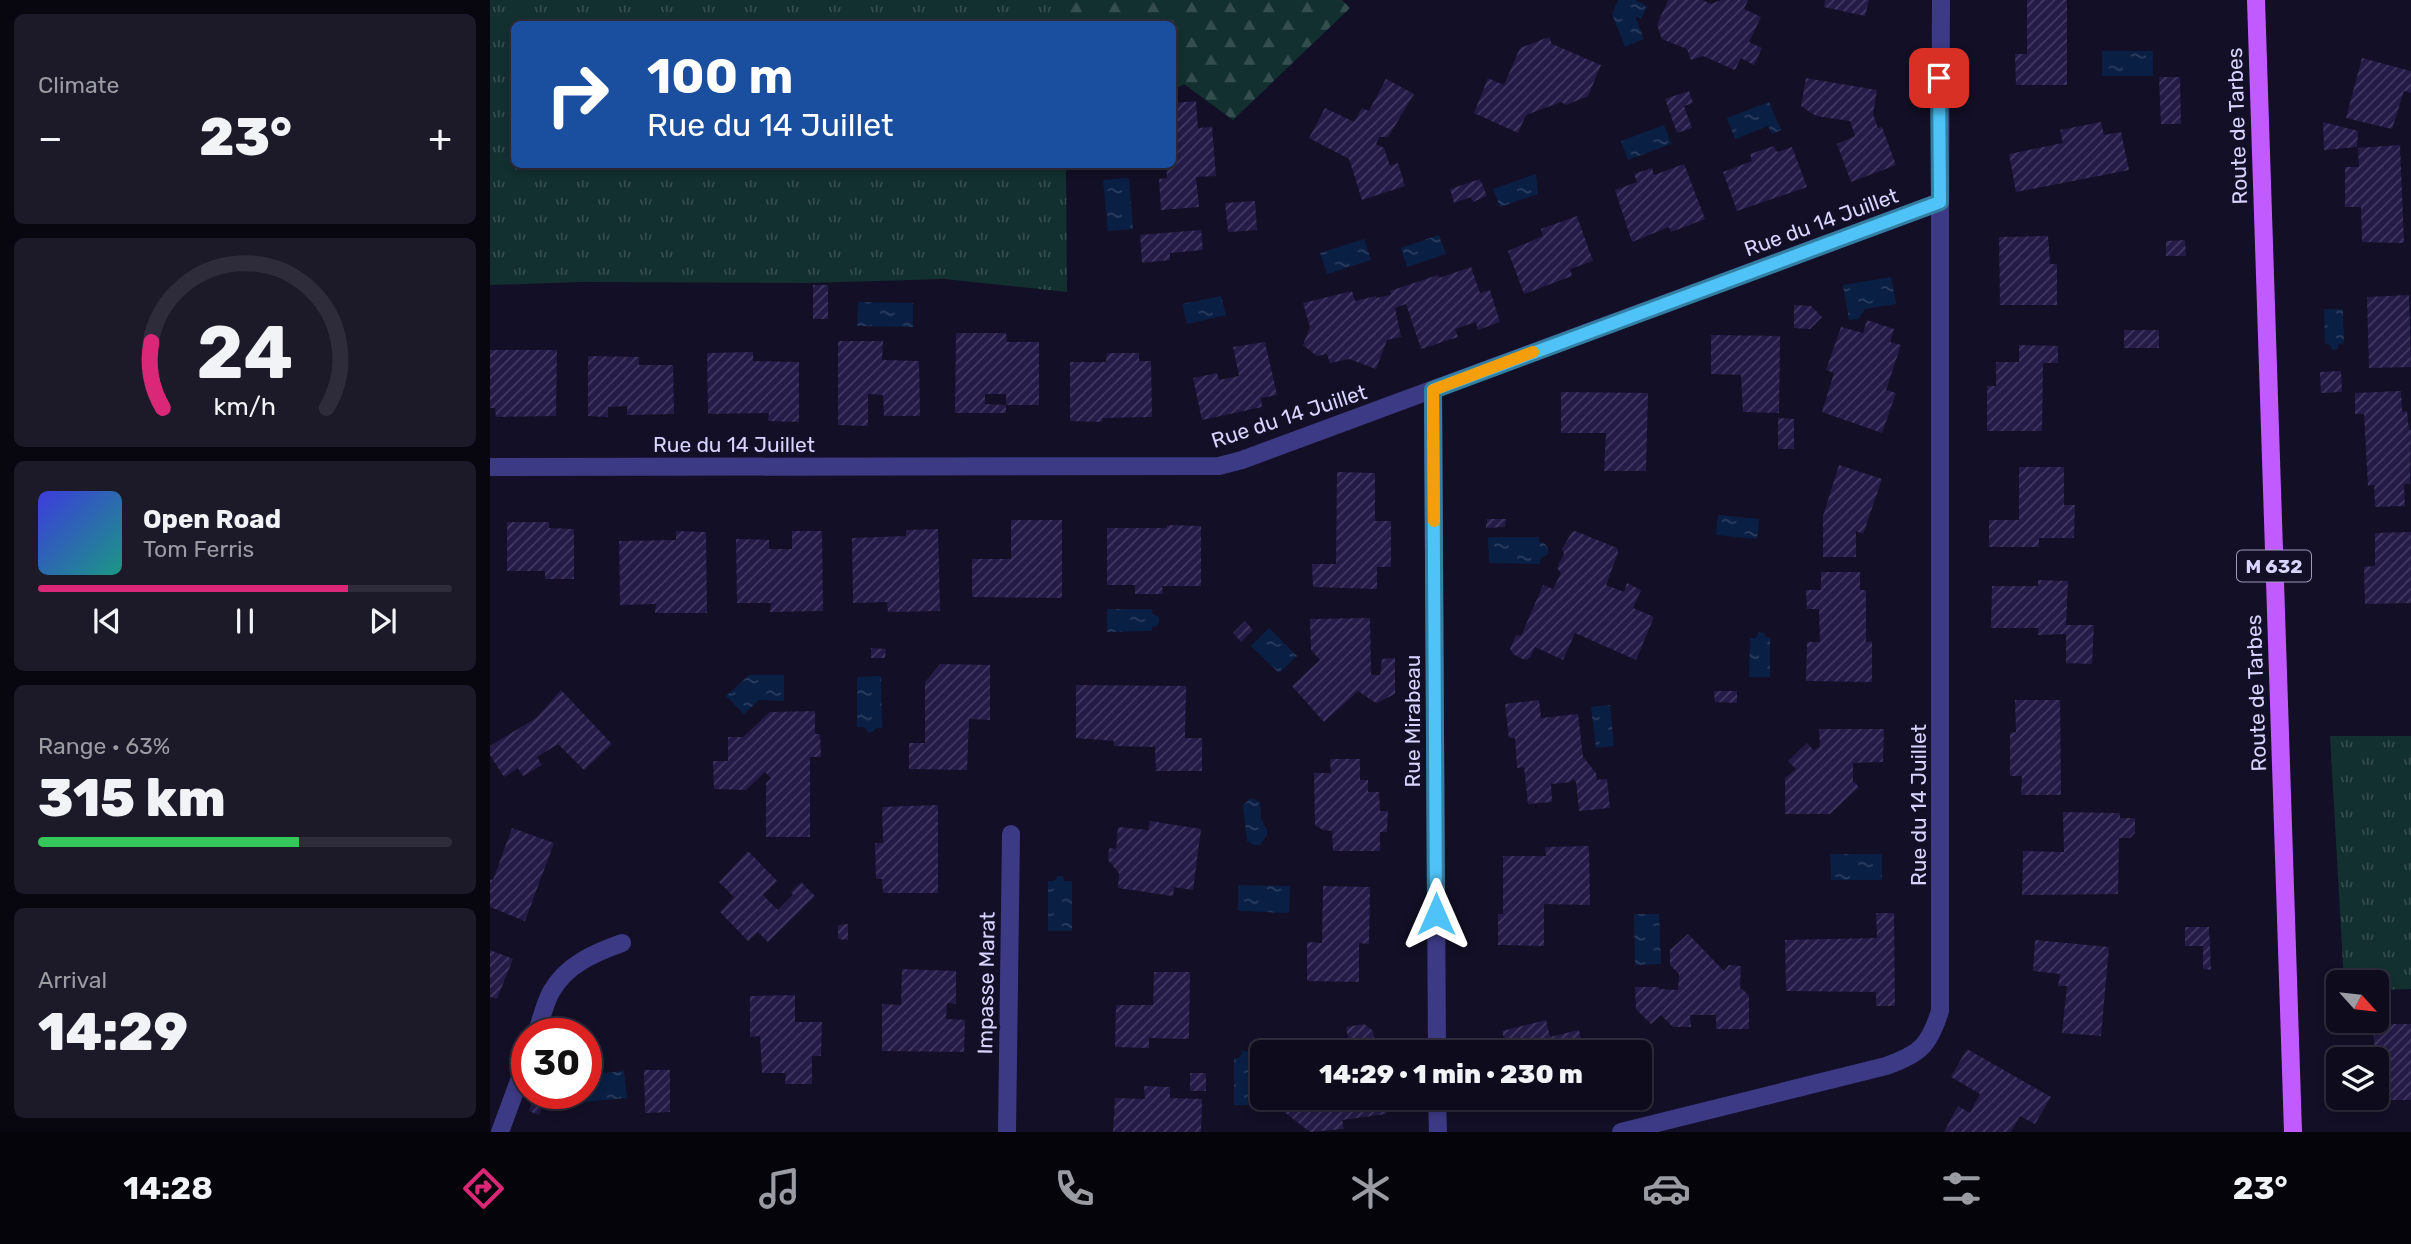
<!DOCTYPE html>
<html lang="en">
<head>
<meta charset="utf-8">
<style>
  :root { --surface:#0e0b1c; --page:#1c1929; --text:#f1f3f6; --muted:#9b9ba3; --line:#2e2b3b; --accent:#db2777 }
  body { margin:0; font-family:Rubik,sans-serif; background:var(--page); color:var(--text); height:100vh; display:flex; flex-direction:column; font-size:26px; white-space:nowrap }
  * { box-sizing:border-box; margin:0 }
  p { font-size:23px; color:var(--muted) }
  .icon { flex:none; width:38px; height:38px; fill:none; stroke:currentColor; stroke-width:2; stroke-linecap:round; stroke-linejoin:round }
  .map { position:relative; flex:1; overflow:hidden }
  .details { display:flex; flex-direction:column; gap:14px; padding:14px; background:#08060f; width:490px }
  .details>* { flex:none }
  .top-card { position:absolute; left:21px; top:21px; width:665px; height:147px; border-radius:10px; box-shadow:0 4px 10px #0003,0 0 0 2px var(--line); background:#1a4fa0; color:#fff; overflow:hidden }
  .needle { width:46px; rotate:117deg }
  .controls { position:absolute; left:1836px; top:970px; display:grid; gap:14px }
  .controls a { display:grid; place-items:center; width:63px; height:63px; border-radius:10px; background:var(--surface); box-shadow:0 4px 10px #0003,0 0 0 2px var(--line); font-size:35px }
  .speed { position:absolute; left:21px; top:1018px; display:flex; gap:14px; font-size:35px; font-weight:700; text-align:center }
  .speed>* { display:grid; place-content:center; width:91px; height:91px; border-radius:50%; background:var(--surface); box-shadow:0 4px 10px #0003,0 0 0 2px var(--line); line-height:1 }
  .speed .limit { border:10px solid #d22; background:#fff; color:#111 }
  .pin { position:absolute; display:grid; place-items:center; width:60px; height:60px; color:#fff; margin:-30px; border-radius:14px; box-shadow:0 4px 10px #0006 }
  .me { position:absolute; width:77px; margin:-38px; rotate:0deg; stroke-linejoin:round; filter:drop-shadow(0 0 5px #0008) }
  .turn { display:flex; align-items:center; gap:24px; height:147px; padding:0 21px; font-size:32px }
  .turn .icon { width:91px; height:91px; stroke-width:2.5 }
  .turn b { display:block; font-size:49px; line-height:60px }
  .big { font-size:52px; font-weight:800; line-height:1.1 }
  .details .tile { flex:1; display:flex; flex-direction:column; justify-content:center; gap:10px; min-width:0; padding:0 24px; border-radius:10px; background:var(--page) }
  .details .dial { align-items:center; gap:0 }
  .dial svg { height:182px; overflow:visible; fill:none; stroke:var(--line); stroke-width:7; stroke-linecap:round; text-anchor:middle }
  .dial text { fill:var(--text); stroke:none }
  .song { display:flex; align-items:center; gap:21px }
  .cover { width:84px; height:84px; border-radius:10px; background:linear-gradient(135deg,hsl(240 70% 55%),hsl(170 70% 35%)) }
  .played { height:7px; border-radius:4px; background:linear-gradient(90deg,var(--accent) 75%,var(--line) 75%) }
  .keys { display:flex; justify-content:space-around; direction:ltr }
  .heat { display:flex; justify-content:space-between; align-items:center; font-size:38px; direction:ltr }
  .charge { height:10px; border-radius:5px; background:linear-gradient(90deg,#34c759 63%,var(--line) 0) }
  .trip { position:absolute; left:760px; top:1040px; width:402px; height:70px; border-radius:10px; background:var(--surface); box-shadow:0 4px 10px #0003,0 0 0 2px var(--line); font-weight:800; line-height:70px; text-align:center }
  .dock { display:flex; height:112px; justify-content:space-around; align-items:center; background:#06040b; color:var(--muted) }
  .dock .icon { width:49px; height:49px }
  .dock .active { color:var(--accent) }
  .dock b { font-size:32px; color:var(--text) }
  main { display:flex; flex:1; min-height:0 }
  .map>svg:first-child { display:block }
  .grass { fill:url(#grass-tufts) }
  .forest { fill:url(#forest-firs) }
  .water { fill:url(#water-ripples) }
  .building { fill:url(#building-hatch); fill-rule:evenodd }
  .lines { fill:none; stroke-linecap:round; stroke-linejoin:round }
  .minor { stroke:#3d3a85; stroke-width:18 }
  .primary { stroke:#c25bff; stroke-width:18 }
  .route-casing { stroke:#337fa1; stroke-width:18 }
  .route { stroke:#4fc3f7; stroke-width:12 }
  .slow { stroke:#f59e0b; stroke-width:12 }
  .labels { text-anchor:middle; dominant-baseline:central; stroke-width:7; stroke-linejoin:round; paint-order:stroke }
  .shield { fill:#130f26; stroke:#9e99be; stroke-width:2 }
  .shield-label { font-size:19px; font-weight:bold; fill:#d9d4ff }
  .street-label { font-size:21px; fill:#d9d4ff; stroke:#130f26 }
</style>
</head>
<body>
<main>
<section class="details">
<div class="tile"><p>Climate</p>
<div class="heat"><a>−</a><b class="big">23°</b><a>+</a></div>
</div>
<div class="tile dial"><svg viewBox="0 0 100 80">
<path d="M14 69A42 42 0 1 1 86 69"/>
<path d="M14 69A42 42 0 0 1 9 40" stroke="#db2777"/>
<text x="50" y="56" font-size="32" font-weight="700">24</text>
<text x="50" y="72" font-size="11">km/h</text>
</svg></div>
<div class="tile">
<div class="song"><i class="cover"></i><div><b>Open Road</b><p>Tom Ferris</p></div></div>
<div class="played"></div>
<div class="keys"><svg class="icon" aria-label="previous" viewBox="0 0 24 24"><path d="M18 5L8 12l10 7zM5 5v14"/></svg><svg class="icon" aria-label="pause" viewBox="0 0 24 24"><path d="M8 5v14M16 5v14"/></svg><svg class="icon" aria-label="next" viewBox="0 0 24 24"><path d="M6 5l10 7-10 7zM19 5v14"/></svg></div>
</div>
<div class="tile"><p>Range · 63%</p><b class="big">315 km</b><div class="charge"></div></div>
<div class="tile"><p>Arrival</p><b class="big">14:29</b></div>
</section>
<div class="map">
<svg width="1921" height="1132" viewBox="0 0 1921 1132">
  <defs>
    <pattern id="grass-tufts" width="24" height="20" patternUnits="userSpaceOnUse" patternTransform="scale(1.75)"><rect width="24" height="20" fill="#12302f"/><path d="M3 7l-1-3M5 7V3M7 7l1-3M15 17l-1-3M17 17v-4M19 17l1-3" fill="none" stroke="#344d4e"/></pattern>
    <pattern id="forest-firs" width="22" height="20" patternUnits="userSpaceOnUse" patternTransform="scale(1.75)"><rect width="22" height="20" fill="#12302f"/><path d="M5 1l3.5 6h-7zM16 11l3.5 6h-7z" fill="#344d4e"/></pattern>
    <pattern id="water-ripples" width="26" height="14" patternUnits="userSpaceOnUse" patternTransform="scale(1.75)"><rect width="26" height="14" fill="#0a1f44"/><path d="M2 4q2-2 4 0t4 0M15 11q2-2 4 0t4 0" fill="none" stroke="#2d3f60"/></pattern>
    <pattern id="building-hatch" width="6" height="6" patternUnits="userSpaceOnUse" patternTransform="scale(1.75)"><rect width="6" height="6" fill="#241b47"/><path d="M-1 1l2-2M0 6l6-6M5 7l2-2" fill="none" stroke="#433b63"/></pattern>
  </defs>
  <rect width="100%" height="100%" fill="#130f26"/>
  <g class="grass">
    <path d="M0,0H575V24H24V164L576,165L577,292L454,279L319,283L91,282L0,285Z"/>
    <path d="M1840,736H1921V989L1887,990L1886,982H1854Z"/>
  </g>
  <path class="forest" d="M575,0H852L860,8L743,120L694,84L683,91L682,24H575Z"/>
  <g class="water">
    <path d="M1128,0H1145L1157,6L1151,19L1145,16L1154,39L1135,47L1122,14Z"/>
    <rect x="1612" y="51" width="51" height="25"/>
    <path d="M1279,102L1291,130L1282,134L1278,126L1245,139L1237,118Z"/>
    <path d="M1174,125L1181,144L1138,160L1131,141Z"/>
    <path d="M1046,174L1048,194L1010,207L1003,189Z"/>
    <path d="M639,178L643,229L618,231L613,180Z"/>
    <path d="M949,235L956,254L917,267L911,248Z"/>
    <path d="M874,239L881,260L837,274L830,253Z"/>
    <path d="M1401,277L1406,304L1375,309L1368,319L1359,320L1353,285Z"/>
    <path d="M731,296L736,315L697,324L692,304Z"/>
    <path d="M368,302L423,303V327L367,326Z"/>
    <path d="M1834,309H1853L1854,343L1848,345V349L1842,350L1841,346L1835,343Z"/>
    <path d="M1228,515L1269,519L1267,539L1226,535Z"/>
    <path d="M998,537H1049V542L1054,543L1058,548V554L1050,559V564L999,563Z"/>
    <path d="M617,609H662V614L669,617V622L667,626L662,627V631L617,632Z"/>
    <path d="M779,628L807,656L789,673L761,646Z"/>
    <path d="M1269,632L1274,633L1276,637L1280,638V677H1259L1260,638H1266Z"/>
    <path d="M259,675H294V701L269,700L254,714L236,696Z"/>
    <path d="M391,676L392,728H386L383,732L379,733L374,727H367V677Z"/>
    <path d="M1120,705L1124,746L1106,748L1101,707Z"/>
    <path d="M761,798L770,802L771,819L777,830V835L770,845H764L757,841L753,805Z"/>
    <path d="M1340,854H1392V880H1341Z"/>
    <path d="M568,876H572L575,881H582V931H558V881H564Z"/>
    <path d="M748,885L800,886L799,913L748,911Z"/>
    <path d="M1144,914H1169L1171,964L1145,965Z"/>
    <path d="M753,1050L761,1053L762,1058H766V1105H744V1058H749Z"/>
    <path d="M134,1071L137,1098L83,1103L82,1094H96V1075Z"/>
  </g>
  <g class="building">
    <path d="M1178,0H1212L1221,4L1231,0H1258L1254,9L1271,17L1259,42L1272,48L1264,65L1251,58L1245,70L1213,56L1201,60L1197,49L1172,39L1167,25Z"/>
    <path d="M1335,0H1379L1375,16L1334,7Z"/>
    <path d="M1537,0H1577V85H1526L1525,54H1537Z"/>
    <path d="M1059,37L1062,44L1111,65L1098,96L1076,105L1071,102L1036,115L1028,133L984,113L998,78L1014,85L1030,48Z"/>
    <path d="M1872,58L1921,71V93L1914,91L1902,129L1856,118Z"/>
    <path d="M1669,77H1690L1691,124H1671Z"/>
    <path d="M1316,78L1387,90L1383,114L1388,128L1392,127L1406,165L1361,182L1347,144L1365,136L1360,121L1326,116L1311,106Z"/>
    <path d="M896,79L924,94L898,137H889L886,144L894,148L900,166L908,163L915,186L872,200L859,159L819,138L835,108L864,122L872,108L879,111Z"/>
    <path d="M1199,91L1203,103L1194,106L1202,128L1187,133L1175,99Z"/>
    <path d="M706,101L708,128L722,127L726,176L706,177L709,207L671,210L669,179L677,178L676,164H682V103Z"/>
    <path d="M1611,122L1614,135L1631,132L1639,170L1526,192L1519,154L1573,143L1570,130Z"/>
    <path d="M1833,122L1868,131L1867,147L1834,150Z"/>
    <path d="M1910,145L1914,243L1872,242L1871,207H1855V167H1869L1868,148Z"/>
    <path d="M1284,146L1287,152L1302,147L1317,187L1247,211L1233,172L1262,161L1260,154Z"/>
    <path d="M1194,164L1215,219L1181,232L1179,227L1142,242L1125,190L1147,182L1144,174L1162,168L1164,175Z"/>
    <path d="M990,179L997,196L983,202L981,197L964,203L960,189Z"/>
    <path d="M765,201L767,230L738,232L735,203Z"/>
    <path d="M1087,216L1103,261L1080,269L1082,276L1034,294L1018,251L1053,236L1051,229Z"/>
    <path d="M711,230L713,250L680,253V260L652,263L650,235Z"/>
    <path d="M1558,236L1560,264H1567V305H1510L1509,237Z"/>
    <path d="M1695,240L1696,256H1676V241Z"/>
    <path d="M981,267L990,293L1000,290L1010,322L988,330L986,322L965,329L968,337L931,349L916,304L905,308L911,337L897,340L886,369L859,359L840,363L837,354L827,356L813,345L820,327L813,303L862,291L865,301L886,296V298L901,295L900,291L948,275L949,278Z"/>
    <rect x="323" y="285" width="15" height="34"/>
    <path d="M1919,295L1921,367L1879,368L1877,297Z"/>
    <path d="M1304,305L1321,306L1332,317L1320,329L1304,328Z"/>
    <path d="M1377,320L1404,329L1400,342L1411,345L1396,390L1406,393L1392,433L1332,412L1344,373L1336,370L1351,327L1373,333Z"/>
    <rect x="1634" y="330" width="35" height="18"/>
    <path d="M466,333H516L517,342H549V405H516V413H465ZM495,394H516V405L495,404Z"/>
    <path d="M1221,335L1290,336L1289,413L1253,412L1251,375L1221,374Z"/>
    <path d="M348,341H393L392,360L429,361L430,416H394L393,395L378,394V426L348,425Z"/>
    <path d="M775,342L787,395L771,398L772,407L712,420L703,378L727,373L729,380L749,376L743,347Z"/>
    <path d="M1529,345L1568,346V363H1553L1552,431H1497V386H1506V362H1529Z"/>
    <path d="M0,350H67L66,416L6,417L5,408H0Z"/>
    <path d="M263,352V361L309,362V422L278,421L279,413L218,414L217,353Z"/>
    <path d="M617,353H649V361H661L662,417L612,418V422L580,421V362H616Z"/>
    <path d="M98,356L149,357V365H183L184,414L137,415V406L118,407V417L98,416Z"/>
    <path d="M1851,371L1852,392L1831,393L1830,372Z"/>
    <path d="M1911,391L1912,412L1917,411L1919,430H1921L1920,484H1914L1915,506L1885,507L1884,485L1878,486L1874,414H1865V393Z"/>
    <path d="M1071,392L1158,393L1156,471H1114L1116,433H1071Z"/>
    <path d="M1288,418L1304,419V449H1288Z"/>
    <path d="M1349,465L1392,479L1373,534L1366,531V557H1333V516Z"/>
    <path d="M1529,467H1574V505H1585L1584,538H1549V547H1499V520H1529Z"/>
    <path d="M847,472L885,473V521H901V567H887V589L823,587L822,564H846Z"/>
    <path d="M997,519H1016L1015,527L996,528Z"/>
    <path d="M521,520H572V598L482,597V559H521Z"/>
    <path d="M17,522H59V528L84,529V579H55V571H17Z"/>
    <path d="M677,525L711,526V586H672L673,594H645V585H617V528H677Z"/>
    <path d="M448,529L450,611L398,612L397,602L363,603L362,538L416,536V530Z"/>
    <path d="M186,531L216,532L217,613H165L166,604L130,605L129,541L186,540Z"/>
    <path d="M302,531H332L333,611L280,612L281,603H247L246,539L279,540V549H302Z"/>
    <path d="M1085,531L1127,548L1128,553L1116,585L1134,592L1137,583L1151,590L1143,608L1164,617L1146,660L1085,633L1073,660L1045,647L1040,658L1035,660L1023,654L1020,649L1026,635L1031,636L1053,585L1063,589L1071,573L1067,568L1074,554L1072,549L1082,532Z"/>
    <path d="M1921,532V603L1875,604L1874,567L1885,566V533Z"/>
    <path d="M1331,572H1370V590H1376V642L1382,641V682L1316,681L1317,642H1330L1329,609H1317L1316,590H1331Z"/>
    <path d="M1548,580L1578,581L1576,625H1604L1602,664L1576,663V634L1548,635V628H1501L1502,586H1548Z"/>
    <path d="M880,618L881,675H890L892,659L905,658V694L886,703L868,691L834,722L802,686L830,660L821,650L820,619Z"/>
    <path d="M755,621L763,630L751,642L743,633Z"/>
    <path d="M381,648L396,649L395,658H381Z"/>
    <path d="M450,664L500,665V720L479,719L477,770L419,769V743H435V682Z"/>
    <path d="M586,685L696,686L695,738H712V771H666L665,747L624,746V741L586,738Z"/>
    <path d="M71,690L122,744L94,770L68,744L47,757L52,765L33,776L28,768L14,777L0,755V746L46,718Z"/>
    <path d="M1224,691H1247V703L1225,702Z"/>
    <path d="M1049,700L1051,718L1088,714L1093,757L1106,773L1107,780L1117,779L1120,808L1089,811L1086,782L1083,779L1081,782L1061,784L1062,802L1038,804L1034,767L1027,768L1025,738H1019L1015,704Z"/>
    <path d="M1525,700H1570L1571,795H1531L1532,776H1520V733L1526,732Z"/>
    <path d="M325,711V734H330L331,757H320V837H276V783L281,778L275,772L256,790L224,789L223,761H238V737H253L280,712Z"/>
    <path d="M1329,729H1394L1393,762L1363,763V781L1369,787L1340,814H1295V778L1306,769L1298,761L1317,743L1324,751L1330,746Z"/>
    <path d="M840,759H870V780H878V792H889L890,811H898L897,832H890V851H843L842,831L833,830L825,825L824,773H841Z"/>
    <path d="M448,805V893H393L392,879H386L385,843H393L392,807Z"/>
    <path d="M1573,812L1630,813V818H1645V833L1640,838H1629L1628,894L1532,895L1533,851L1574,852Z"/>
    <path d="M660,821L711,829L703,890L684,887L683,896L628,888L629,873L618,860L619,848L626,849L628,827L658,830Z"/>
    <path d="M22,828L64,843L35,921L0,907V879L3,880Z"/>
    <path d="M1099,846L1100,905L1054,904V946L1008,945V914H1013V856H1056L1055,847Z"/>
    <path d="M258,851L287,881L273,895L288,910L303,895L301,892L311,882L325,896L278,942L268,932L258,941L230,912L244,897L229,882Z"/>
    <path d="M833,886L880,887L879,944L869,943V982L817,981V942L832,943Z"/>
    <path d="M1386,913H1404L1405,1006H1386V992L1296,991L1295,940L1387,938Z"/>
    <path d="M358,924V940L348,939V925Z"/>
    <path d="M1695,927H1719L1721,970L1713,969V946H1695Z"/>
    <path d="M1198,934L1234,971L1239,965L1251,966L1250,987L1259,996V1029H1226V1015H1200L1201,1027H1183L1171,1015L1161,1024L1146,1009L1145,987H1169V989L1188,990L1189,974L1180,965V950Z"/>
    <path d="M1545,940L1619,947L1611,1036L1572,1033L1577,986H1568L1570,974L1543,971Z"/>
    <path d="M0,950L23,959L7,999L0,997Z"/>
    <path d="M412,969L466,971V1004L457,1003L456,1019L475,1020L474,1052L392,1051V1004L411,1005Z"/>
    <path d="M664,972H700L699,1039L659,1038V1048L625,1047L626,1005H663Z"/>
    <path d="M305,995V1022H332L331,1056H322V1084H295L296,1073H272L270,1036L260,1037V996Z"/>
    <path d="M1056,1020L1060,1037L1089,1030L1094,1052H1018L1012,1031Z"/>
    <path d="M874,1024L883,1031L886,1052H861L856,1027Z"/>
    <path d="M1883,1024H1921V1100H1887L1886,1059H1885Z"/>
    <path d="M1477,1049L1561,1097L1545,1124L1530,1116L1521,1132H1454L1468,1106L1480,1113L1490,1094L1461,1077Z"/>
    <path d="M154,1070H180V1112L155,1113Z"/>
    <rect x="700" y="1073" width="16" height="18"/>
    <path d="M654,1086L680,1087V1098L712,1099L711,1132H623L625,1098L655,1099Z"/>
    <path d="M45,1094L56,1098L49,1115L39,1111Z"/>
    <path d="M797,1097H894L896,1114L852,1120L854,1129L820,1132L789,1108Z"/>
  </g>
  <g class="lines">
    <g class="minor">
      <path d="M1450,202L1451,0"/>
      <path d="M943,390L947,1052"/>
      <path d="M0,467L729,466L752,460L1450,202V1011C1439,1046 1430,1054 1396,1066L1131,1132"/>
      <path d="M46,1034C51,1021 54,1005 61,992C76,965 104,953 132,943"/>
      <path d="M947,1097L948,1132"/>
      <path d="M10,1132L37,1059"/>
      <path d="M517,1132L521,834"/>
    </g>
    <path class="primary" d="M1766,0L1803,1132"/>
  </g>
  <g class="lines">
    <defs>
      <path id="route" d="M946,914L943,390L1450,202L1449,78"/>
    </defs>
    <use href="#route" class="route-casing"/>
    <use href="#route" class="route"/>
    <path class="slow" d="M944,521L943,390L1043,352"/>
  </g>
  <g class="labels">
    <rect class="shield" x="1747" y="550.5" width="74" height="31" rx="5"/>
    <g class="shield-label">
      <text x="1784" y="566">M 632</text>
    </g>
    <g class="street-label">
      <text transform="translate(1747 126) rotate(-92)">Route de Tarbes</text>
      <text transform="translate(1331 222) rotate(-20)">Rue du 14 Juillet</text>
      <text transform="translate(799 416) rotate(-18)">Rue du 14 Juillet</text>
      <text x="244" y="444">Rue du 14 Juillet</text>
      <text transform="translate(1766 693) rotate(-92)">Route de Tarbes</text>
      <text transform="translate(922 721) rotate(-90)">Rue Mirabeau</text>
      <text transform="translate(1428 805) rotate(-90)">Rue du 14 Juillet</text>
      <text transform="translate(496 983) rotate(-89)">Impasse Marat</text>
    </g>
  </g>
</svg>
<div class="controls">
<a><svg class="needle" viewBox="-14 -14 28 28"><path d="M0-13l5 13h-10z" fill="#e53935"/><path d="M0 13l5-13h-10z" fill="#9b9ba3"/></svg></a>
<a><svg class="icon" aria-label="layers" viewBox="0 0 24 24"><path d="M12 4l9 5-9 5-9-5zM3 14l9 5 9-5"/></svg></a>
</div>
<div class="speed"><div class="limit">30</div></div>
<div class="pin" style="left:1449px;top:78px;background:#d93025"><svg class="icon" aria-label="arrive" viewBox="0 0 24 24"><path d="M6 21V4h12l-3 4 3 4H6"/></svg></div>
<svg class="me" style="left:946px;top:914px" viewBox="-20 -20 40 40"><path d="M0-17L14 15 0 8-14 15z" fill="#4fc3f7" stroke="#fff" stroke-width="4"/></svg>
<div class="trip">14:29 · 1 min · 230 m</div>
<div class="top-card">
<div class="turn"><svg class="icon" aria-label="right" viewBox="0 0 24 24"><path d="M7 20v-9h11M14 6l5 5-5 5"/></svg><div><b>100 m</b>Rue du 14 Juillet</div></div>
</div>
</div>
</main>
<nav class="dock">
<b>14:28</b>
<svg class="icon active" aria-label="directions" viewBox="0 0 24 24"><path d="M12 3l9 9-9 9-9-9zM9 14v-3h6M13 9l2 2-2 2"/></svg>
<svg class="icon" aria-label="music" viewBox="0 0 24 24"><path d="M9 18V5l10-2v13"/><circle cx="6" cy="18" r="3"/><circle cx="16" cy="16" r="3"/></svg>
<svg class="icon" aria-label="phone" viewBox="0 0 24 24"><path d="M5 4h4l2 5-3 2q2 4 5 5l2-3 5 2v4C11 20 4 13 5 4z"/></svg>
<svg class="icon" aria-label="climate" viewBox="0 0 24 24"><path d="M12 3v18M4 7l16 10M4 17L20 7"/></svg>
<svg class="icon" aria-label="car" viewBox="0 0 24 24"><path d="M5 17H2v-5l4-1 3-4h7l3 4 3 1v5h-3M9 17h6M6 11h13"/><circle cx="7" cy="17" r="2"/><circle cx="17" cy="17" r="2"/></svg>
<svg class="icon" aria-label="filters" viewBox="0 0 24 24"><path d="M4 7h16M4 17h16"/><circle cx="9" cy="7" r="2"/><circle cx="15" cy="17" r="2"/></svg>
<b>23°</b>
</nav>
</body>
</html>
